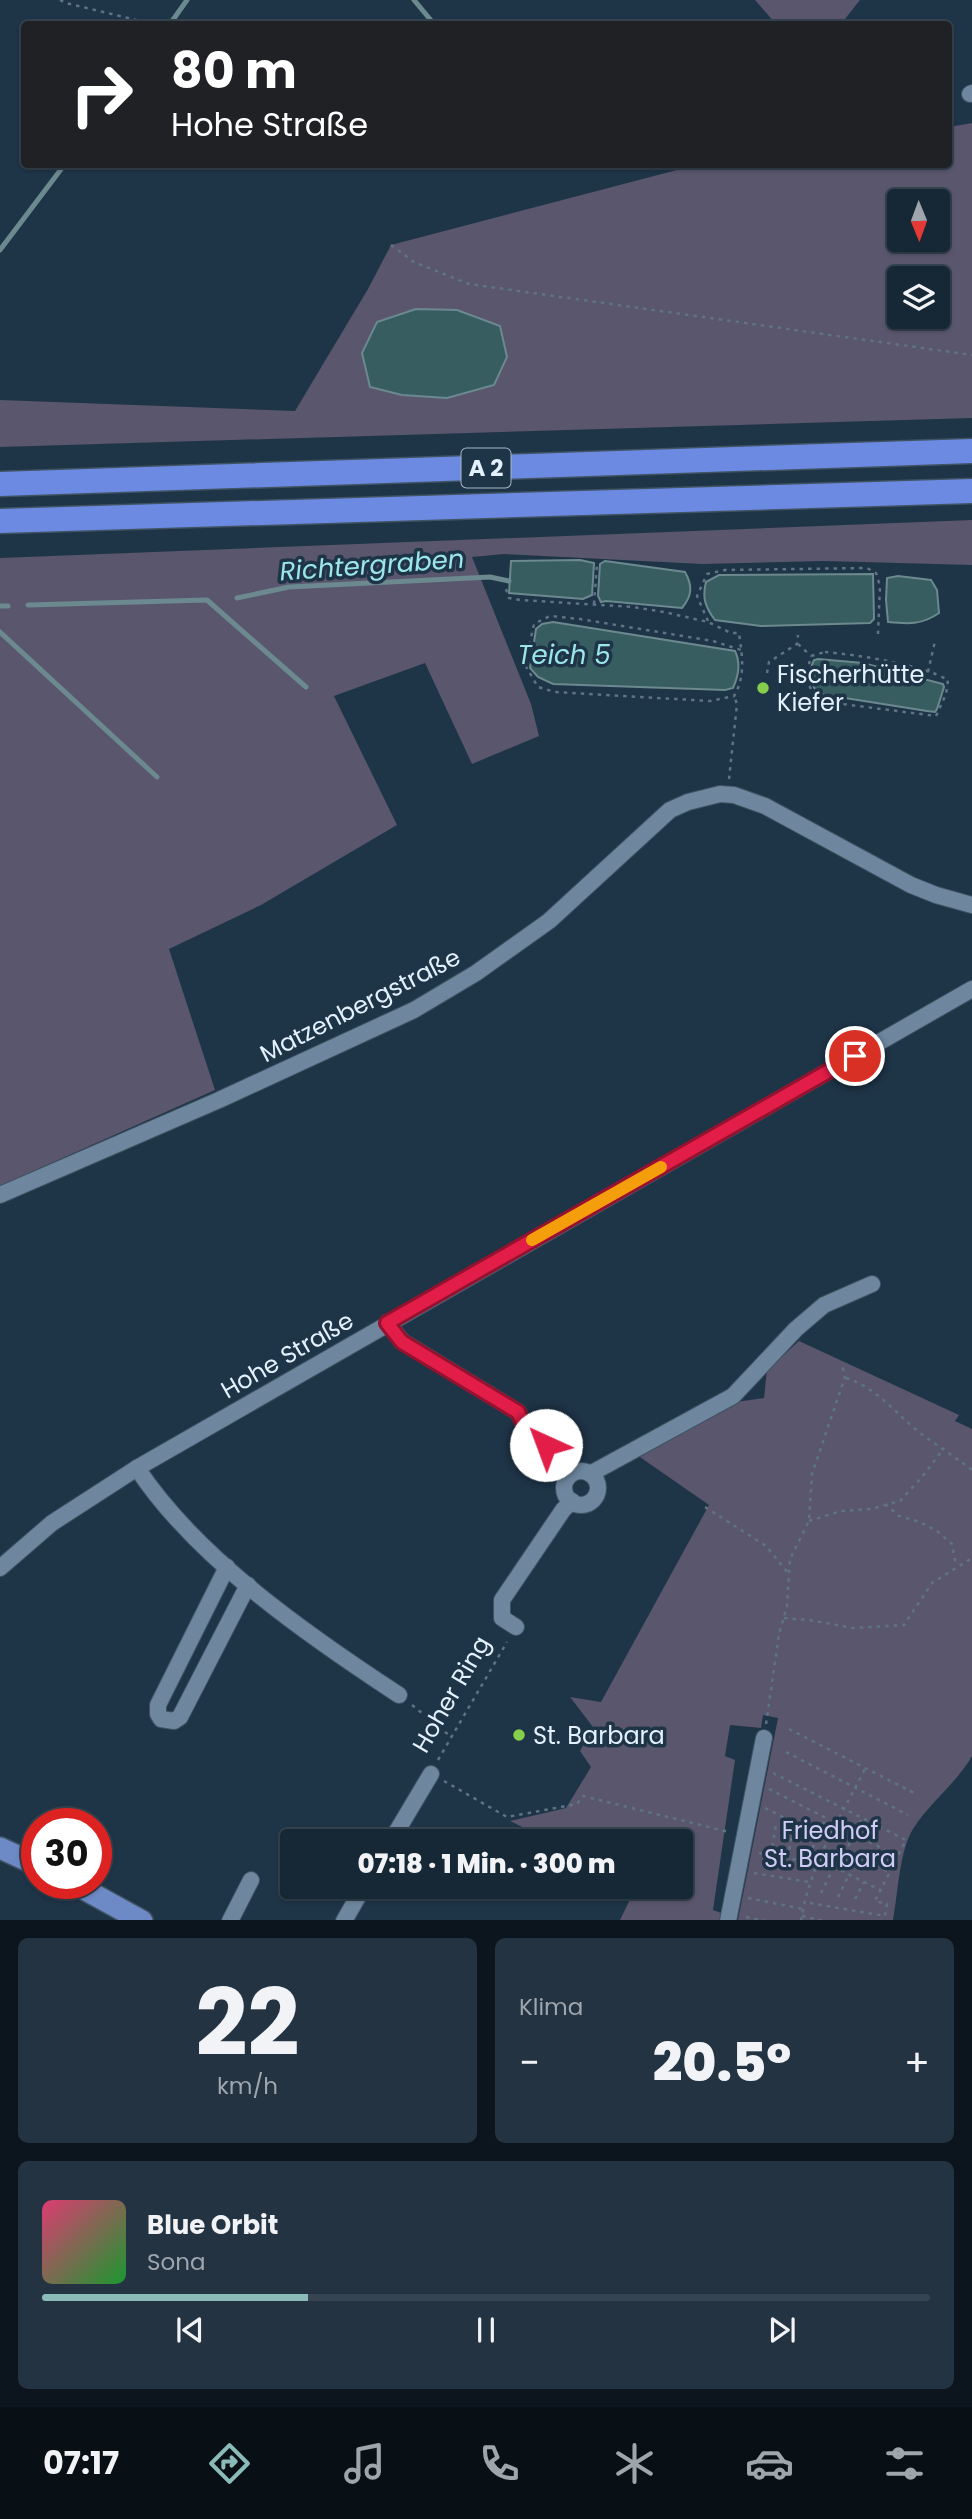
<!DOCTYPE html>
<html lang="de">
<head>
<meta charset="utf-8">
<style>
  :root { --surface:#162735; --page:#233341; --text:#f1f3f6; --muted:#9ea5ad; --line:#354450; --accent:#8bbbb9 }
  body { margin:0; font-family:Poppins,sans-serif; background:var(--page); color:var(--text); height:100vh; display:flex; flex-direction:column; font-size:26px; white-space:nowrap }
  * { box-sizing:border-box; margin:0 }
  p { font-size:23px; color:var(--muted) }
  .icon { flex:none; width:38px; height:38px; fill:none; stroke:currentColor; stroke-width:2; stroke-linecap:round; stroke-linejoin:round }
  .map { position:relative; height:1920px; overflow:hidden }
  .details { display:flex; flex-direction:column; gap:18px; padding:18px; background:#0c151d; flex:1 }
  .details>* { flex:none }
  .guide { position:absolute; left:21px; top:21px; width:931px; height:147px; border-radius:7px; box-shadow:0 2px 5px #0004,0 0 0 2px var(--line); background:#202124; color:#fff; overflow:hidden }
  .needle { width:46px; rotate:179deg }
  .buttons { position:absolute; left:887px; top:189px; display:grid; gap:14px }
  .buttons a { display:grid; place-items:center; width:63px; height:63px; border-radius:7px; background:var(--surface); box-shadow:0 2px 5px #0004,0 0 0 2px var(--line); font-size:35px }
  .speed { position:absolute; left:21px; top:1808px; display:flex; gap:14px; font-size:35px; font-weight:700; text-align:center }
  .speed>* { display:grid; place-content:center; width:91px; height:91px; border-radius:50%; background:var(--surface); box-shadow:0 2px 5px #0004,0 0 0 2px var(--line); line-height:1 }
  .speed .limit { border:10px solid #d22; background:#fff; color:#111 }
  .pin { position:absolute; display:grid; place-items:center; width:60px; height:60px; color:#fff; margin:-30px; border:4px solid #fff; border-radius:50%; box-shadow:0 2px 7px #0007 }
  .me { position:absolute; width:77px; margin:-38px; rotate:317deg; stroke-linejoin:round; filter:drop-shadow(0 0 5px #0008) }
  .turn { display:flex; align-items:center; gap:24px; height:147px; padding:0 35px; font-size:32px }
  .turn .icon { width:91px; height:91px; stroke-width:2.5 }
  .turn b { display:block; font-size:49px; line-height:60px }
  .big { font-size:52px; font-weight:800; line-height:1.1 }
  .details .tile { flex:1; display:flex; flex-direction:column; justify-content:center; gap:10px; min-width:0; padding:0 24px; border-radius:10px; background:var(--page) }
  .details .dial { align-items:center; gap:0 }
  .dial b { font-size:91px; line-height:1 }
  .song { display:flex; align-items:center; gap:21px }
  .cover { width:84px; height:84px; border-radius:10px; background:linear-gradient(135deg,hsl(340 70% 55%),hsl(130 70% 35%)) }
  .played { height:7px; border-radius:4px; background:linear-gradient(90deg,var(--accent) 30%,var(--line) 30%) }
  .keys { display:flex; justify-content:space-around; direction:ltr }
  .heat { display:flex; justify-content:space-between; align-items:center; font-size:38px; direction:ltr }
  .details .tiles { flex:1; display:grid; gap:18px; grid-template-columns:1fr 1fr }
  .tile:last-child { grid-column:span 2 }
  .trip { position:absolute; left:280px; top:1829px; width:413px; height:70px; border-radius:7px; background:var(--surface); box-shadow:0 2px 5px #0004,0 0 0 2px var(--line); font-weight:800; line-height:70px; text-align:center }
  .menu { display:flex; height:112px; justify-content:space-around; align-items:center; background:#091015; color:var(--muted) }
  .menu .icon { width:49px; height:49px }
  .menu .on { color:var(--accent) }
  .menu b { font-size:32px; color:var(--text) }
  .map>svg:first-child { display:block }
  .green { fill:#59566e; fill-rule:evenodd }
  .water { fill:#385d60; stroke:#6b898f; stroke-width:2 }
  .lines { fill:none; stroke-linecap:round; stroke-linejoin:round }
  .stream { stroke:#6b898f; stroke-width:5 }
  .minor-casing { stroke:#3f5363; stroke-width:18 }
  .major-casing { stroke:#3f5363; stroke-width:24 }
  .highway-casing { stroke:#3f5363; stroke-width:27 }
  .path { stroke:#607384; stroke-width:2.5; stroke-dasharray:3.5 5; stroke-linecap:butt }
  .minor { stroke:#6e879e; stroke-width:16 }
  .major { stroke:#6d89c6; stroke-width:21 }
  .highway { stroke:#6c8ae1; stroke-width:24 }
  .route-casing { stroke:#92132f; stroke-width:18 }
  .route { stroke:#e11d48; stroke-width:12 }
  .slow { stroke:#f59e0b; stroke-width:12 }
  .poi-dot { fill:#86cf4c; stroke:#1e3447; stroke-width:2.5 }
  .labels { text-anchor:middle; dominant-baseline:central; stroke-width:7; stroke-linejoin:round; paint-order:stroke }
  .shield { fill:#1e3447; stroke:#a8b8c7; stroke-width:2 }
  .shield-label { font-size:23px; font-weight:bold; fill:#e3f1fe }
  .poi-label { font-size:24px; fill:#e3f1fe; stroke:#1e3447; text-anchor:start }
  .street-label { font-size:24px; fill:#e3f1fe; stroke:#1e3447 }
  .park-label { font-size:24px; fill:#d1ccf7; stroke:#1e3447 }
  .water-label { font-size:26px; font-style:italic; fill:#9ce5ea; stroke:#1e3447 }
</style>
</head>
<body>
<div class="map">
<svg width="972" height="1921" viewBox="0 0 972 1921">
  <rect width="100%" height="100%" fill="#1e3447"/>
  <g class="green">
    <path d="M755,0H860L841,24H776Z"/>
    <path d="M972,123V418L0,447V400L295,411L368,289L391,245L696,165L948,164L949,127ZM900,201H938V240H900ZM900,278H938V317H900Z"/>
    <path d="M972,520V565L824,561L702,564L504,554L472,557L531,704L539,736L472,764L425,663L334,696L397,825L261,905L169,949L215,1090L0,1186V558Z"/>
    <path d="M799,1341L959,1415L955,1421L972,1429V1756C956,1784 930,1802 913,1829C899,1852 898,1894 893,1920H738L778,1718L763,1715L761,1728L730,1725L725,1756L735,1760L713,1910L724,1914L722,1920H620L636,1887L681,1886V1841H551L510,1821L566,1808L591,1767L580,1751L593,1727L570,1697L601,1702L709,1505L637,1455L729,1403L764,1398L767,1370Z"/>
  </g>
  <g class="water">
    <path d="M416,309L457,310L500,326L507,357L494,385L447,398L402,395L370,387L362,353L377,322Z"/>
    <path d="M580,560L594,563L592,595L583,599L509,593L511,561Z"/>
    <path d="M605,561L685,572C693,586 692,596 682,608L606,601L601,602L598,596L600,564Z"/>
    <path d="M873,574L874,619L870,623L761,626L715,620C705,607 702,597 706,582L719,575Z"/>
    <path d="M898,576L931,580L937,590L939,613C922,625 908,624 888,622L886,600L887,578Z"/>
    <path d="M553,622L735,651C741,663 738,677 733,688L725,690L553,684L538,677L530,668L536,629L542,624Z"/>
    <path d="M818,659L863,663L943,684L944,687L937,709L935,712L927,711L820,694C810,687 808,672 814,660Z"/>
  </g>
  <g class="lines">
    <g class="stream">
      <path d="M414,0L434,24"/>
      <path d="M170,24L187,0"/>
      <path d="M0,250L65,164"/>
      <path d="M237,598L289,587L490,577L509,581"/>
      <path d="M28,605L207,600L306,687"/>
      <path d="M0,606H8"/>
      <path d="M0,632L157,777"/>
    </g>
    <defs>
      <g id="minor">
        <path d="M970,94L972,93"/>
        <path d="M0,1195L219,1100L414,1010L476,973L549,921L670,810L688,802L720,794L734,795L765,806L911,885L936,895L972,905"/>
        <path d="M387,1323L403,1342L518,1412L528,1433L563,1456L571,1474"/>
        <path d="M137,1468C196,1558 309,1636 399,1695"/>
        <circle cx="581" cy="1488" r="17"/>
        <path d="M590,1474L733,1396L796,1329L824,1305L872,1284"/>
        <path d="M227,1567L158,1705V1714L161,1719L174,1721L180,1717L248,1585"/>
        <path d="M0,1568L52,1523L137,1468L972,989"/>
        <path d="M516,1627L502,1618V1600L563,1510L572,1501"/>
        <path d="M391,1841L431,1774"/>
        <path d="M230,1921L251,1880"/>
        <path d="M344,1921L364,1886"/>
        <path d="M728,1921L764,1738"/>
      </g>
      <g id="major">
        <path d="M0,1848L37,1865"/>
        <path d="M73,1883L142,1921"/>
      </g>
      <g id="highway">
        <path d="M0,484L972,451"/>
        <path d="M0,521L972,491"/>
      </g>
    </defs>
    <use href="#minor" class="minor-casing"/>
    <use href="#major" class="major-casing"/>
    <use href="#highway" class="highway-casing"/>
    <g class="path">
      <path d="M60,0L66,3L153,24"/>
      <path d="M391,245L414,262L469,284L972,355"/>
      <path d="M506,589L509,598L520,600L633,607L664,612L708,622L731,633H739C742,655 746,676 734,696L710,701L555,692L538,687L525,665L534,624L550,616L580,619L713,641L741,650"/>
      <path d="M594,604L597,564"/>
      <path d="M708,621L697,596L707,574L725,570L867,568L876,573L880,586L878,634"/>
      <path d="M798,644L811,656"/>
      <path d="M825,652C858,655 920,664 948,680L946,694L936,716L819,701C806,687 806,674 811,656Z"/>
      <path d="M928,672L935,641"/>
      <path d="M767,673L769,662L797,644L798,635"/>
      <path d="M729,779L737,704L734,696"/>
      <path d="M846,1378C877,1388 894,1412 919,1432C936,1445 955,1457 972,1470"/>
      <path d="M885,1504L899,1516L920,1522L937,1531L952,1544L956,1566"/>
      <path d="M705,1507L766,1546L789,1574"/>
      <path d="M809,1521L841,1511L871,1509L900,1501L922,1477L944,1448"/>
      <path d="M784,1618L809,1620L853,1628L904,1625L932,1583L972,1558"/>
      <path d="M412,1705L450,1736"/>
      <path d="M766,1724L779,1634L787,1606L790,1559L809,1521L812,1474L845,1377L842,1365"/>
      <path d="M789,1729L914,1793"/>
      <path d="M786,1752L908,1815"/>
      <path d="M438,1760L507,1642"/>
      <path d="M773,1773L906,1840L875,1901L887,1904L885,1916L804,1902"/>
      <path d="M444,1781L507,1817L577,1804L583,1796L729,1832"/>
      <path d="M769,1789L826,1818L806,1862"/>
      <path d="M765,1808L818,1835"/>
      <path d="M854,1834L897,1856"/>
      <path d="M846,1850L889,1872"/>
      <path d="M759,1853L814,1863"/>
      <path d="M771,1855L776,1824"/>
      <path d="M788,1858L792,1832"/>
      <path d="M818,1859L880,1890"/>
      <path d="M837,1869L862,1818"/>
      <path d="M754,1873L809,1882"/>
      <path d="M821,1893L834,1867"/>
      <path d="M838,1897L849,1875"/>
      <path d="M748,1898L803,1909"/>
      <path d="M855,1899L864,1882"/>
      <path d="M802,1916L824,1921"/>
      <path d="M746,1917L765,1921"/>
      <path d="M801,1921C810,1864 839,1820 865,1769"/>
    </g>
    <use href="#minor" class="minor"/>
    <use href="#major" class="major"/>
    <use href="#highway" class="highway"/>
  </g>
  <g class="lines">
    <defs>
      <path id="route" d="M546,1445L528,1433L518,1412L402,1342L387,1323L855,1056"/>
    </defs>
    <use href="#route" class="route-casing"/>
    <use href="#route" class="route"/>
    <path class="slow" d="M532,1240L661,1167"/>
  </g>
  <g class="poi-dot">
    <circle cx="763" cy="688" r="7"/>
    <circle cx="519" cy="1735" r="7"/>
  </g>
  <g class="labels">
    <rect class="shield" x="461.5" y="448.5" width="49" height="39" rx="5"/>
    <g class="shield-label">
      <text x="486" y="468">A 2</text>
    </g>
    <g class="poi-label">
      <text x="777" y="674">Fischerhütte<tspan x="777" dy="28">Kiefer</tspan></text>
      <text x="533" y="1735">St. Barbara</text>
    </g>
    <g class="street-label">
      <text transform="translate(360 1005) rotate(-27)">Matzenbergstraße</text>
      <text transform="translate(287 1355) rotate(-30)">Hohe Straße</text>
      <text transform="translate(451 1694) rotate(-60)">Hoher Ring</text>
    </g>
    <g class="park-label">
      <text x="830" y="1830">Friedhof<tspan x="830" dy="28">St. Barbara</tspan></text>
    </g>
    <g class="water-label">
      <text transform="translate(372 565) rotate(-4)">Richtergraben</text>
      <text x="564" y="655">Teich 5</text>
    </g>
  </g>
</svg>
<div class="buttons">
<a><svg class="needle" viewBox="-14 -14 28 28"><path d="M0-13l5 13h-10z" fill="#e53935"/><path d="M0 13l5-13h-10z" fill="#9ea5ad"/></svg></a>
<a><svg class="icon" aria-label="layers" viewBox="0 0 24 24"><path d="M12 4l9 5-9 5-9-5zM3 14l9 5 9-5"/></svg></a>
</div>
<div class="speed"><div class="limit">30</div></div>
<div class="pin" style="left:855px;top:1056px;background:#d93025"><svg class="icon" aria-label="arrive" viewBox="0 0 24 24"><path d="M6 21V4h12l-3 4 3 4H6"/></svg></div>
<svg class="me" style="left:546px;top:1445px" viewBox="-20 -20 40 40"><circle r="19" fill="#fff"/><path d="M0-13L10 11 0 6-10 11z" fill="#e11d48"/></svg>
<div class="trip">07:18 · 1 Min. · 300 m</div>
<div class="guide">
<div class="turn"><svg class="icon" aria-label="right" viewBox="0 0 24 24"><path d="M7 20v-9h11M14 6l5 5-5 5"/></svg><div><b>80 m</b>Hohe Straße</div></div>
</div>
</div>
<section class="details">
<div class="tiles">
<div class="tile dial"><b>22</b><p>km/h</p></div>
<div class="tile"><p>Klima</p>
<div class="heat"><a>−</a><b class="big">20.5°</b><a>+</a></div>
</div>
<div class="tile">
<div class="song"><i class="cover"></i><div><b>Blue Orbit</b><p>Sona</p></div></div>
<div class="played"></div>
<div class="keys"><svg class="icon" aria-label="previous" viewBox="0 0 24 24"><path d="M18 5L8 12l10 7zM5 5v14"/></svg><svg class="icon" aria-label="pause" viewBox="0 0 24 24"><path d="M8 5v14M16 5v14"/></svg><svg class="icon" aria-label="next" viewBox="0 0 24 24"><path d="M6 5l10 7-10 7zM19 5v14"/></svg></div>
</div>
</div>
</section>
<nav class="menu">
<b>07:17</b>
<svg class="icon on" aria-label="directions" viewBox="0 0 24 24"><path d="M12 3l9 9-9 9-9-9zM9 14v-3h6M13 9l2 2-2 2"/></svg>
<svg class="icon" aria-label="music" viewBox="0 0 24 24"><path d="M9 18V5l10-2v13"/><circle cx="6" cy="18" r="3"/><circle cx="16" cy="16" r="3"/></svg>
<svg class="icon" aria-label="phone" viewBox="0 0 24 24"><path d="M5 4h4l2 5-3 2q2 4 5 5l2-3 5 2v4C11 20 4 13 5 4z"/></svg>
<svg class="icon" aria-label="climate" viewBox="0 0 24 24"><path d="M12 3v18M4 7l16 10M4 17L20 7"/></svg>
<svg class="icon" aria-label="car" viewBox="0 0 24 24"><path d="M5 17H2v-5l4-1 3-4h7l3 4 3 1v5h-3M9 17h6M6 11h13"/><circle cx="7" cy="17" r="2"/><circle cx="17" cy="17" r="2"/></svg>
<svg class="icon" aria-label="filters" viewBox="0 0 24 24"><path d="M4 7h16M4 17h16"/><circle cx="9" cy="7" r="2"/><circle cx="15" cy="17" r="2"/></svg>
</nav>
</body>
</html>
